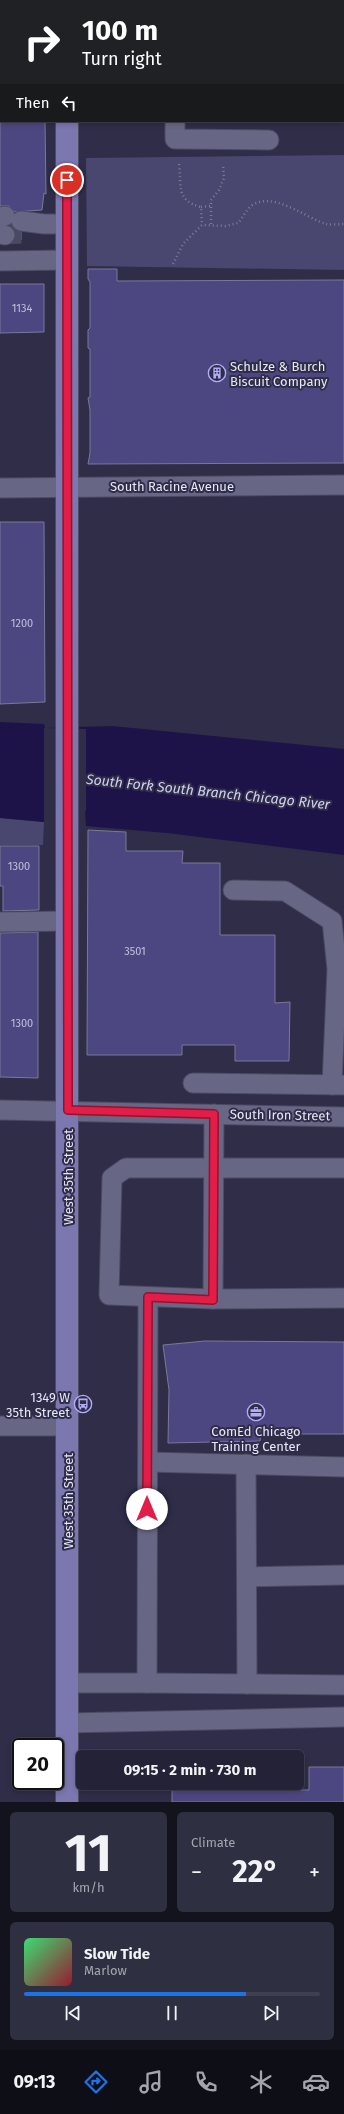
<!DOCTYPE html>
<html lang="en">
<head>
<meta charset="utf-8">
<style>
  :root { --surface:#232236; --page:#2f2f42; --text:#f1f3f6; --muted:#a3a4ad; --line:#403f51; --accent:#1a73e8 }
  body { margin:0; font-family:"Fira Sans",sans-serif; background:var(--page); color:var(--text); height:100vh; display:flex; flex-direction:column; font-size:15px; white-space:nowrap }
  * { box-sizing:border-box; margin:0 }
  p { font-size:13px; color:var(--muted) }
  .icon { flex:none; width:22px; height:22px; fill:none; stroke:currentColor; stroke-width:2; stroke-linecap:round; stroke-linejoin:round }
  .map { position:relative; height:1802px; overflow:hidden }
  .details { display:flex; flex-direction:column; gap:10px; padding:10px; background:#13131e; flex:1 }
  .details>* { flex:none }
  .top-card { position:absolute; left:0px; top:0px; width:344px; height:122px; box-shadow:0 2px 6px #0003,0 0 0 1px var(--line); background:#202124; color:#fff; overflow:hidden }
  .speed { position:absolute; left:12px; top:1738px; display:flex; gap:8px; font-size:20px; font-weight:700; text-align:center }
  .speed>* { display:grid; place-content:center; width:52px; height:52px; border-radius:50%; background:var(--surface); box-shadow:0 2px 6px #0003,0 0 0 1px var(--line); line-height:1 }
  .speed .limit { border:2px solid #111; border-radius:6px; background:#fff; color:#111 }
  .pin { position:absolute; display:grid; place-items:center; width:34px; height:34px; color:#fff; margin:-17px; border:2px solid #fff; border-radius:50%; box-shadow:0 1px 4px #0007 }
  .me { position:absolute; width:44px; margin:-22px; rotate:0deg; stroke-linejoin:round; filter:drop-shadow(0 0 3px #0008) }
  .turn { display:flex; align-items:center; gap:14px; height:84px; padding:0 16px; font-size:18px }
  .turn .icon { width:52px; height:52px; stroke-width:2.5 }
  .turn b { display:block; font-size:28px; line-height:34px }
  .then { display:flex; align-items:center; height:38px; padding:0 16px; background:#0003; gap:8px; font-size:15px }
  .big { font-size:30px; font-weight:700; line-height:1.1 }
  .details .card { flex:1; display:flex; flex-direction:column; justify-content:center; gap:6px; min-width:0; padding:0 14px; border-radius:6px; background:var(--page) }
  .details .dial { align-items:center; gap:0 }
  .dial b { font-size:52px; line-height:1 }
  .song { display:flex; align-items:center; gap:12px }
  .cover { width:48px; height:48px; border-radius:6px; background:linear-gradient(135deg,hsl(140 70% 55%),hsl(350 70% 35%)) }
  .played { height:4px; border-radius:2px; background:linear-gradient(90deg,var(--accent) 75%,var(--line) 75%) }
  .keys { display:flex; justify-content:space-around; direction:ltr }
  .heat { display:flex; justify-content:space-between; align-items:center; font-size:22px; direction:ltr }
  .details .tiles { flex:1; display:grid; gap:10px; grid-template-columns:1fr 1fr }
  .card:last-child { grid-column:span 2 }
  .trip { position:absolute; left:76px; top:1750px; width:228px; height:40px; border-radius:6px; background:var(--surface); box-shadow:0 2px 6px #0003,0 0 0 1px var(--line); font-weight:700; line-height:40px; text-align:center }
  .tabs { display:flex; height:64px; justify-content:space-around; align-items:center; background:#0e0e16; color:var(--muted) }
  .tabs .icon { width:28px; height:28px }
  .tabs .on { color:var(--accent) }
  .tabs b { font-size:18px; color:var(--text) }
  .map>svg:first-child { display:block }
  .green { fill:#49466f }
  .water { fill:#1e1348 }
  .pier { fill:#2f2d48 }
  .building { fill:#4d4781; stroke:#7a7999 }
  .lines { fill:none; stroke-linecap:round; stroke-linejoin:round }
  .minor-tunnel { stroke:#4a4962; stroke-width:19; stroke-dasharray:19 10; stroke-linecap:butt }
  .minor-casing { stroke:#4d4b63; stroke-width:21 }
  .major-casing { stroke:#4d4b63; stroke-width:24 }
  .path { stroke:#7e7d94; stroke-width:2.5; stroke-dasharray:1 3; stroke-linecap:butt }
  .minor { stroke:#686685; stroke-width:19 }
  .major { stroke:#7b77af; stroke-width:22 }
  .route-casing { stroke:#92132f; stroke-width:10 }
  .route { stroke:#e11d48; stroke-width:7 }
  .labels { text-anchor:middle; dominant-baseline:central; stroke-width:4; stroke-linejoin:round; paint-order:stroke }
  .number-label { font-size:11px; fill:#c0beda }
  .poi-label { font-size:13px; fill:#e6e6f8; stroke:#2f2d48; text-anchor:start }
  .street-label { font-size:13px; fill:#e6e6f8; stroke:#2f2d48 }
  .water-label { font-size:14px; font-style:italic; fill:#d1d0f4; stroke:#2f2d48 }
</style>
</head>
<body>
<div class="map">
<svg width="344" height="1802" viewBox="0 0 344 1802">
  <rect width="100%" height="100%" fill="#2f2d48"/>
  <g class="green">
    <path d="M344,155V270L87,266L86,158Z"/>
    <path d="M0,818L44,822L43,845H0Z"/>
  </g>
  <path class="water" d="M0,722L44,724L45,728L112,726L344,749V855L167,833L86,826L85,811H44V822L0,818Z"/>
  <path class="pier" d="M44,728L86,729V811H44Z"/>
  <g class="building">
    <path d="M0,121H45L46,194L44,193L42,210L15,212L9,206H0Z"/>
    <path d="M14,230L21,232V240H15Z"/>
    <path d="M88,269H117V281L344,280V463L88,464L90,453V410L88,398L90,397V349L88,348V330L90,328V282L88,279Z"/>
    <path d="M0,284H44V332L0,333Z"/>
    <path d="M0,522H44L45,702L0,704Z"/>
    <path d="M88,830L126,832V851H183L182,863H220V935H275V1003L290,1002L289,1061H235V1045H182V1055H87Z"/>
    <path d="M0,846H39V910L3,911V886H0Z"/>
    <path d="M38,932V1078L0,1077V933Z"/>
    <path d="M205,1341L344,1342V1434H261L260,1441L168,1443L169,1390L163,1345Z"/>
    <path d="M309,1767H344V1802H172V1789L309,1790Z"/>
  </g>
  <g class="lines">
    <path class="minor-tunnel" d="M5,235L21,234"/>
    <defs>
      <g id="minor">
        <path d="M106,1V0"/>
        <path d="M175,1V0"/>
        <path d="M0,78H1"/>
        <path d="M175,121V139L269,140"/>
        <path d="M0,217L5,216"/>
        <path d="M21,221L44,224H67"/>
        <path d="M0,234L5,235"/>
        <path d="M0,261L67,260"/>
        <path d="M0,488L344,485"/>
        <path d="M233,890L285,891L332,921L337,969L332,1085"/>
        <path d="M0,922L68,921"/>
        <path d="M193,1083L344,1085"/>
        <path d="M0,1110L344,1117"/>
        <path d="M214,1114L213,1299L344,1298"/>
        <path d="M213,1299L109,1295L112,1178L126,1168H344"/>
        <path d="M0,1426H68"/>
        <path d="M148,1462L344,1467"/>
        <path d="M246,1464L247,1684"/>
        <path d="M247,1577L344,1575"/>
        <path d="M67,1683H147L148,1297"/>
        <path d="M147,1683L344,1685"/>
        <path d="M67,1723L344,1717"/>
      </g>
      <g id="major">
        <path d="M67,0V1"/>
        <path d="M67,121V1802"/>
      </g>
    </defs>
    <use href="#minor" class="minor-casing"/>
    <use href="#major" class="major-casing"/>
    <g class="path">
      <path d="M179,164C182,186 175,200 201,207L202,225"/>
      <path d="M201,207L210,206"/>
      <path d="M211,224V200L219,190L224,178L223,164"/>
      <path d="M173,264L183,244L202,225L225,226L238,223C242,219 246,210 251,206C272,190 306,218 326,224C331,225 338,224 344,224"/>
    </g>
    <use href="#minor" class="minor"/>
    <use href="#major" class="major"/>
  </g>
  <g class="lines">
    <defs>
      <path id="route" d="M67,180L68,1110L214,1114L213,1300L148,1297L147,1509"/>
    </defs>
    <use href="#route" class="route-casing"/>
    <use href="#route" class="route"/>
  </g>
  <defs>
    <symbol id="building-ring" viewBox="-11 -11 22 22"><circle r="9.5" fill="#2f2d48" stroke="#b2adf9" stroke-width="1.5"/><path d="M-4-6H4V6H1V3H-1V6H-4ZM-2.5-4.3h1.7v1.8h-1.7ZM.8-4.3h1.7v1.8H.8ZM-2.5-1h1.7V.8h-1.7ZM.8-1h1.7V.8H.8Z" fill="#b2adf9"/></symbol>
    <symbol id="bus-ring" viewBox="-11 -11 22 22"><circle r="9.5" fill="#2f2d48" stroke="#b2adf9" stroke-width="1.5"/><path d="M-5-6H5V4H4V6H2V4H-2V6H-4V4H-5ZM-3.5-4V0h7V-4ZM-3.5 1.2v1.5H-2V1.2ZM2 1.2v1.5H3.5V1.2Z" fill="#b2adf9"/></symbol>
    <symbol id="office-ring" viewBox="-11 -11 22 22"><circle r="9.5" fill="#2f2d48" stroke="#b2adf9" stroke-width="1.5"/><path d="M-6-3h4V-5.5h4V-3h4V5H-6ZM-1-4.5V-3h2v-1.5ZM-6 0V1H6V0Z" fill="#b2adf9"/></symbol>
  </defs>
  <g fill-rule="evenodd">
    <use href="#building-ring" x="207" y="363" width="20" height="20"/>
    <use href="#bus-ring" x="73" y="1394" width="20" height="20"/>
    <use href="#office-ring" x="246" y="1402" width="20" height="20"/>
  </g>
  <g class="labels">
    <g class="number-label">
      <text x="22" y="308">1134</text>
      <text x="22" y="623">1200</text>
      <text x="19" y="866">1300</text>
      <text x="135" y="951">3501</text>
      <text x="22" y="1023">1300</text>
    </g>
    <g class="poi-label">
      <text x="230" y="366">Schulze &amp; Burch<tspan x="230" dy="15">Biscuit Company</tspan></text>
      <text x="70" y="1397" text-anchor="end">1349 W<tspan x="70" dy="15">35th Street</tspan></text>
      <text x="256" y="1431" text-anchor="middle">ComEd Chicago<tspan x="256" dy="15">Training Center</tspan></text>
    </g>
    <g class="street-label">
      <text x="172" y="486">South Racine Avenue</text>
      <text transform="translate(280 1115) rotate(1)">South Iron Street</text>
      <text transform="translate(68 1177) rotate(-90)">West 35th Street</text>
      <text transform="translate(68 1501) rotate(-90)">West 35th Street</text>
    </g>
    <g class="water-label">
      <text transform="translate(208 792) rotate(6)">South Fork South Branch Chicago River</text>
    </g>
  </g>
</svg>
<div class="speed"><div class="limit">20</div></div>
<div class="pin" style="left:67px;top:180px;background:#d93025"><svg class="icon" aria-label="arrive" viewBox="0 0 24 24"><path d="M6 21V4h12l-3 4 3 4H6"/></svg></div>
<svg class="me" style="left:147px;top:1509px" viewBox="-20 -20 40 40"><circle r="19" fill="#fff"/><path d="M0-13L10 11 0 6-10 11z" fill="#e11d48"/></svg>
<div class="trip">09:15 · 2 min · 730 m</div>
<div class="top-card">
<div class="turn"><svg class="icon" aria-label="right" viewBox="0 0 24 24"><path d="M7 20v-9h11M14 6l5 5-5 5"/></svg><div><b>100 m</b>Turn right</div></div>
<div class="then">Then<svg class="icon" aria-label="left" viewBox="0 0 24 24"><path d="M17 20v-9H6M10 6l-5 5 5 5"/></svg></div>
</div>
</div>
<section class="details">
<div class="tiles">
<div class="card dial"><b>11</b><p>km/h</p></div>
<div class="card"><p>Climate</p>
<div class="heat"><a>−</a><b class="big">22°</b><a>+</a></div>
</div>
<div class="card">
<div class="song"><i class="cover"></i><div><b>Slow Tide</b><p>Marlow</p></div></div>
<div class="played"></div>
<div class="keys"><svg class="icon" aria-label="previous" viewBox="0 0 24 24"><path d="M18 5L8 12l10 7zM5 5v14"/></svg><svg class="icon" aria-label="pause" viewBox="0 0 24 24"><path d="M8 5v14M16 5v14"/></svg><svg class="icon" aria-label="next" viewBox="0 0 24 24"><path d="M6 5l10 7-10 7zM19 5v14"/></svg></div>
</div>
</div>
</section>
<nav class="tabs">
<b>09:13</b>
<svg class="icon on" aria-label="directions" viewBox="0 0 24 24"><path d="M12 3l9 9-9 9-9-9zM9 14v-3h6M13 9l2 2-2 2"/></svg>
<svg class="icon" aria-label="music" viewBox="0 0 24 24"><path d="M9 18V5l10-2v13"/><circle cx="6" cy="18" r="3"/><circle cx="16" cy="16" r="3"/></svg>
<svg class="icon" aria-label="phone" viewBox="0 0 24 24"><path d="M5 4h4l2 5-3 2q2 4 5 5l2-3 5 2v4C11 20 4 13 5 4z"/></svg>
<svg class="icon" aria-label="climate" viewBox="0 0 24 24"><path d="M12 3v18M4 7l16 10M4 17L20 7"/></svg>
<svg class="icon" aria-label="car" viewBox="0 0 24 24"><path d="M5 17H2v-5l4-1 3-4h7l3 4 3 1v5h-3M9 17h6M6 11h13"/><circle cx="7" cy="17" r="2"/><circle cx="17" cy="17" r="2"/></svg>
</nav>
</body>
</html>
